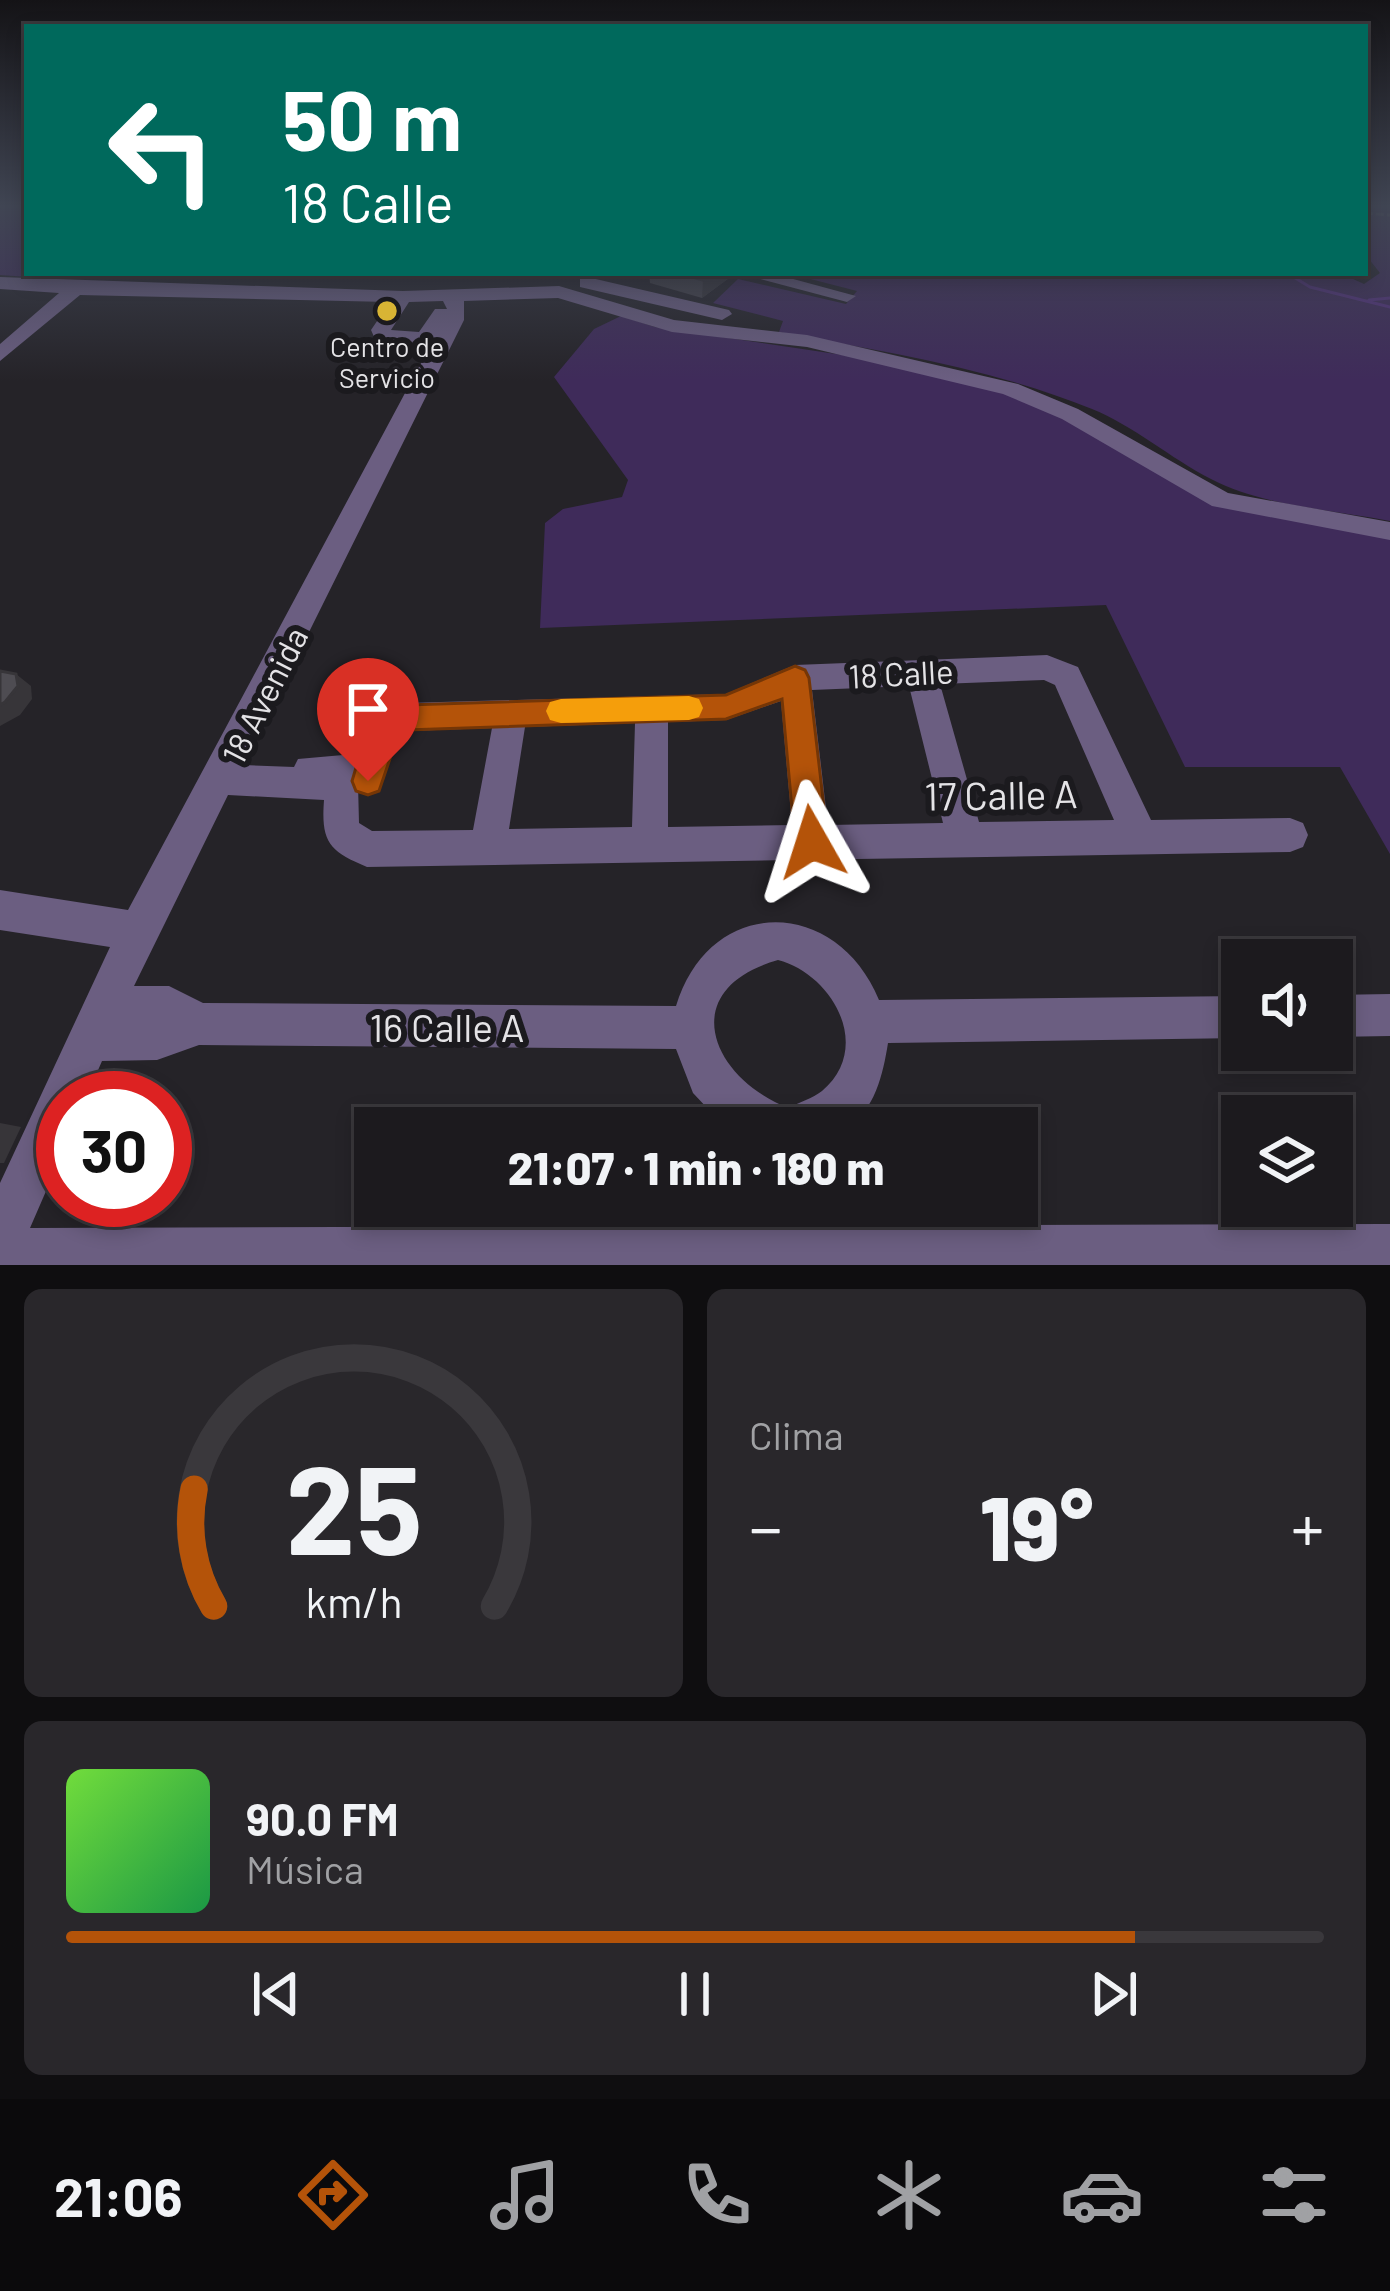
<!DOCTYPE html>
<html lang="es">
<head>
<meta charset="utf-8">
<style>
  :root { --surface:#1c1a1e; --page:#29272b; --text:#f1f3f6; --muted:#a0a1a4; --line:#3a383c; --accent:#b45309 }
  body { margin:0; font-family:Barlow,sans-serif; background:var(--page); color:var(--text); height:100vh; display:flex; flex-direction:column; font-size:45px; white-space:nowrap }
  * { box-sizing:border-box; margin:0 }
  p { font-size:39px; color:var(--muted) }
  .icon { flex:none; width:66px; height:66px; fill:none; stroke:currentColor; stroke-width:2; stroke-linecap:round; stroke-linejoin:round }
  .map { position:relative; height:1265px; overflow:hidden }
  .side { display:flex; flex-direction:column; gap:24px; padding:24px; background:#0f0e10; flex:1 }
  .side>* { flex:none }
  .hud { position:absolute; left:24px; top:24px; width:1344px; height:252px; border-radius:0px; box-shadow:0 6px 18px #0003,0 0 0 3px var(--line); background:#00695c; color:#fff; overflow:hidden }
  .tools { position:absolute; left:1221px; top:939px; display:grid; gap:24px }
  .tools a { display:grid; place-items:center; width:132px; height:132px; border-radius:0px; background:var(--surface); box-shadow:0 6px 18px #0003,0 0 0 3px var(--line); font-size:60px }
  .speed { position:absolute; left:36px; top:1071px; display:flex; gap:24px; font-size:60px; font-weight:700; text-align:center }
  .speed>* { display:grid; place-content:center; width:156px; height:156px; border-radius:50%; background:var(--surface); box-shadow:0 6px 18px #0003,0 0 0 3px var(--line); line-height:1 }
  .speed .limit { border:18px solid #d22; background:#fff; color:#111 }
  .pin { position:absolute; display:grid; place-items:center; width:102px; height:102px; color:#fff; margin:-123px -51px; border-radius:50% 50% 50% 0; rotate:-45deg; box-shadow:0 0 12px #0007 }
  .pin .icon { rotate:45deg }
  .me { position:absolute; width:132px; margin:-66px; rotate:354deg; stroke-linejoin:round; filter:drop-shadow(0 0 9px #0008) }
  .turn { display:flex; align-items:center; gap:42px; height:252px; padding:0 60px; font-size:54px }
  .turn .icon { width:156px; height:156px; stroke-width:2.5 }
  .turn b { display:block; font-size:84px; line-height:102px }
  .big { font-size:90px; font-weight:800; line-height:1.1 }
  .side .widget { flex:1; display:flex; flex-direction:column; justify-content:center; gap:18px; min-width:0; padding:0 42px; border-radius:18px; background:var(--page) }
  .side .dial { align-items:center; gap:0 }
  .dial svg { height:312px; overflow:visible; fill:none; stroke:var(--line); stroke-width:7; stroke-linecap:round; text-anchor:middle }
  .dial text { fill:var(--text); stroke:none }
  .song { display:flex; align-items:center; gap:36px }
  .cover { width:144px; height:144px; border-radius:18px; background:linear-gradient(135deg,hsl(100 70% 55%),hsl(140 70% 35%)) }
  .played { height:12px; border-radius:6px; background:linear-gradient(90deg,var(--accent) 85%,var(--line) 85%) }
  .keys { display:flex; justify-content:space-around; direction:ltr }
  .heat { display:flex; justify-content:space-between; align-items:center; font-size:66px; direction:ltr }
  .side .tiles { flex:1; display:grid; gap:24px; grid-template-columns:1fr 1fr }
  .widget:last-child { grid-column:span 2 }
  .trip { position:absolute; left:354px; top:1107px; width:684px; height:120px; border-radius:0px; background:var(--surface); box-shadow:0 6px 18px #0003,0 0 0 3px var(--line); font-weight:800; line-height:120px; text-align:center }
  .menu { display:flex; height:192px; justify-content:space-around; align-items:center; background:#0b0a0c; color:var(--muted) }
  .menu .icon { width:84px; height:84px }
  .menu .selected { color:var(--accent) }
  .menu b { font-size:54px; color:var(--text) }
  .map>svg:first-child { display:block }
  .green { fill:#3f2b5a }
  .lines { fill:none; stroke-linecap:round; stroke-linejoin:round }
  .stream { stroke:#55327f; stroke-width:3 }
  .path { stroke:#6c6a6f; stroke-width:3; stroke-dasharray:8 3; stroke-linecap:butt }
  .minor { fill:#6b5e81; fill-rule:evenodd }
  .wall { fill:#434147 }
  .shaded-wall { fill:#373539 }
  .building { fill:#4e4c52; stroke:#373539; stroke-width:3 }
  .route { fill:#b45309; stroke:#753606; stroke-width:3 }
  .slow { fill:#f59e0b }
  .poi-dot { fill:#d8b434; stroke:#1b1a1e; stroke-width:4.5 }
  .labels { text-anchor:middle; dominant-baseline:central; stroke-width:12; stroke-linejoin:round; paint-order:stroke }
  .far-poi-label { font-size:27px; fill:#e4e3e6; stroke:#1b1a1e }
  .street-label { font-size:33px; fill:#e4e3e6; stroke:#1b1a1e }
  .near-street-label { font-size:39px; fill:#e4e3e6; stroke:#1b1a1e }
</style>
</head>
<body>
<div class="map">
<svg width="1390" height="1265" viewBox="0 0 1390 1265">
  <rect width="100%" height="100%" fill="#252328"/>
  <g class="green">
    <path d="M0,204H27V273H51L42,278L0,275Z"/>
    <path d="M1365,204H1390V521C1333,510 1263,506 1211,479C1170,458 1134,426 1092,409C991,368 885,352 779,332L783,321L713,303L738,279L846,304L857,291L787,273H1340L1364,284L1380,273L1365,254Z"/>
    <path d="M621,316L655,327L910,365L1017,392L1189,485L1390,537V854L1340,767H1185L1106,605L540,628L545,523L563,509L622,497L628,480L554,377L594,329Z"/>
  </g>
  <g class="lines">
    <g class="stream">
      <path d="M1287,273L1310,287L1390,307"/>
      <path d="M1369,300L1390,298"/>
    </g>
    <path class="path" d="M1365,213L1390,215"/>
    <g class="minor">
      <path d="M738,273H771L856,296L847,302Z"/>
      <path d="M0,277L403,291L559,286L674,320L807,335L1018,384L1078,409L1228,493L1390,522V540L1212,506L1062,419L1003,394L807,347L672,332L558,298L464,301V320L243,765L294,767L298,759L343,755L362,720L406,703L726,694L795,665L1047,655L1078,667L1151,820L1290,818L1303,823L1308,835L1303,847L1290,852L367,867C328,851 321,841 324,800L228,795L134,986H169L203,1003L676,1006C710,895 836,896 879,1000L1242,996V1038L888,1043C883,1074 875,1111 846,1128H726L693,1093L676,1049L199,1045L157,1060L102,1061L86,1098H63V1152L30,1228L1390,1224V1265H0V1183L110,947L0,930V890L128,910L434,339L425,344L375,339L371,330L390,302L80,295L0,361V344L59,293L0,289ZM443,301L447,309H435L419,332L391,330L409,302ZM1044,680L1055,685L1114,820L979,822L940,684ZM909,686L943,823L828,825L812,690ZM781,701L792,825L668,827V722L726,720ZM635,723L632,827L509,829L525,727ZM492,728L473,830L372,831L359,823L358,784L365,781L386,740L408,731ZM778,960C832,974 874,1047 822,1091C813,1098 798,1103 788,1108C709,1076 676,989 778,960Z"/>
      <path d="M587,277L729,310L732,314L722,320L580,287V279Z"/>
      <path d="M1390,994V1036L1332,1037V995Z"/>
    </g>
  </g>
  <path class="wall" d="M649,273H729V278L702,298L650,283Z"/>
  <g class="shaded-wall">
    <path d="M712,273H729V278L702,298L703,280Z"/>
    <path d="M16,674L31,686L32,699L20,715L0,726V705Z"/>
    <path d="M0,1123L21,1127L4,1163H0Z"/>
  </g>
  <g class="building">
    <path d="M678,273H712L703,280Z"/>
    <path d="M0,671L16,674L18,686L5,702L0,705Z"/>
  </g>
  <linearGradient id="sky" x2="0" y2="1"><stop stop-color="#141316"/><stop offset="0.54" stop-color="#404553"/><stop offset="1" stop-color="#404553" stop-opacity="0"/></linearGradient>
  <rect width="1390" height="381" fill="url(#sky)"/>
  <path class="route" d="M795,666L805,670L809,678L828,842L823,853L812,858L800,853L795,842L782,699L726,719L406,730L397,738L379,791L368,795L356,791L352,781C364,743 364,717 406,705L726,695Z"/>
  <path class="slow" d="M689,696L699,699L703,708L699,717L689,720L561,723L550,720L546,711L550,702L561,699Z"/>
  <circle class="poi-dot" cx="387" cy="311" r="12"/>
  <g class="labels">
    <g class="far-poi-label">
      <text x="387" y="346">Centro de<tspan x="387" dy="31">Servicio</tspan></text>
    </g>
    <g class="street-label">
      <text transform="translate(901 673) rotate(-3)">18 Calle</text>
      <text transform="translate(264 695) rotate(-63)">18 Avenida</text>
    </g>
    <g class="near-street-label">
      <text transform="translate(1001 794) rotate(-1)">17 Calle A</text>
      <text x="447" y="1026">16 Calle A</text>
    </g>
  </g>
</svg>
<div class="tools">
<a><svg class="icon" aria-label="sound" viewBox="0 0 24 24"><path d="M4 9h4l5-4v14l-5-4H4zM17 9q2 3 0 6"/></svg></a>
<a><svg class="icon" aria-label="layers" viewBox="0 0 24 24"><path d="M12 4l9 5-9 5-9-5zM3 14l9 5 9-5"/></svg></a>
</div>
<div class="speed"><div class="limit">30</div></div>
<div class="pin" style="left:368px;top:781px;background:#d93025"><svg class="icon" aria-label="arrive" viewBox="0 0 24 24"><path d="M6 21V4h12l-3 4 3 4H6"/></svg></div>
<svg class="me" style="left:812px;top:842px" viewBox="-20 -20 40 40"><path d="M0-17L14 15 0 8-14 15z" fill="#b45309" stroke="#fff" stroke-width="4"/></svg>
<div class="trip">21:07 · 1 min · 180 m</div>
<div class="hud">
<div class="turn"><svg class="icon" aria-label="left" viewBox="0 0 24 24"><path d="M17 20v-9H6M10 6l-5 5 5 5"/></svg><div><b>50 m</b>18 Calle</div></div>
</div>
</div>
<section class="side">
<div class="tiles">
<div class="widget dial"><svg viewBox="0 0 100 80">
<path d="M14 69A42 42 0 1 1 86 69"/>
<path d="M14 69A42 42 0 0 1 9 39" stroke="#b45309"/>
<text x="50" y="56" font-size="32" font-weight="700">25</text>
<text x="50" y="72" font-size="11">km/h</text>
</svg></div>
<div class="widget"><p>Clima</p>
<div class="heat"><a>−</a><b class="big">19°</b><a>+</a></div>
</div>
<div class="widget">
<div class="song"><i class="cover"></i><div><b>90.0 FM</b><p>Música</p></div></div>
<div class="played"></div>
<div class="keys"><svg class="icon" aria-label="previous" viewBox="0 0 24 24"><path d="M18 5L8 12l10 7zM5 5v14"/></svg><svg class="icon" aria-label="pause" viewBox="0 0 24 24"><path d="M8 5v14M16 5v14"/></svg><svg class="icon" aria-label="next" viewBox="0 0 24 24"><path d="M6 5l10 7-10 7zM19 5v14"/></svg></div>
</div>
</div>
</section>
<nav class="menu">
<b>21:06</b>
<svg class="icon selected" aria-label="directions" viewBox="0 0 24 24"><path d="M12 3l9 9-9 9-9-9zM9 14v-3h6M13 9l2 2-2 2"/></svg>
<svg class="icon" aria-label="music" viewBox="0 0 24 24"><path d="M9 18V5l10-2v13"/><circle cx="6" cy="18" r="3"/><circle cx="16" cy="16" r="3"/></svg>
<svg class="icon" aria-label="phone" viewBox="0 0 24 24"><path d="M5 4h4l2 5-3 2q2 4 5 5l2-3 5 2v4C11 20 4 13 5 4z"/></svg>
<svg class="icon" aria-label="climate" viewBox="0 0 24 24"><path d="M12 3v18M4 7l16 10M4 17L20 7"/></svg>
<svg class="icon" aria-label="car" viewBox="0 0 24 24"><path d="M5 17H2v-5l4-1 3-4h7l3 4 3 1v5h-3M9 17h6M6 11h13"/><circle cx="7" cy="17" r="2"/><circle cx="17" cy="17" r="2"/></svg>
<svg class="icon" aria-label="filters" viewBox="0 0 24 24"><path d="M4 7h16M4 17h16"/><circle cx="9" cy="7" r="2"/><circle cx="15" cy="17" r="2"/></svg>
</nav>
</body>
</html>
